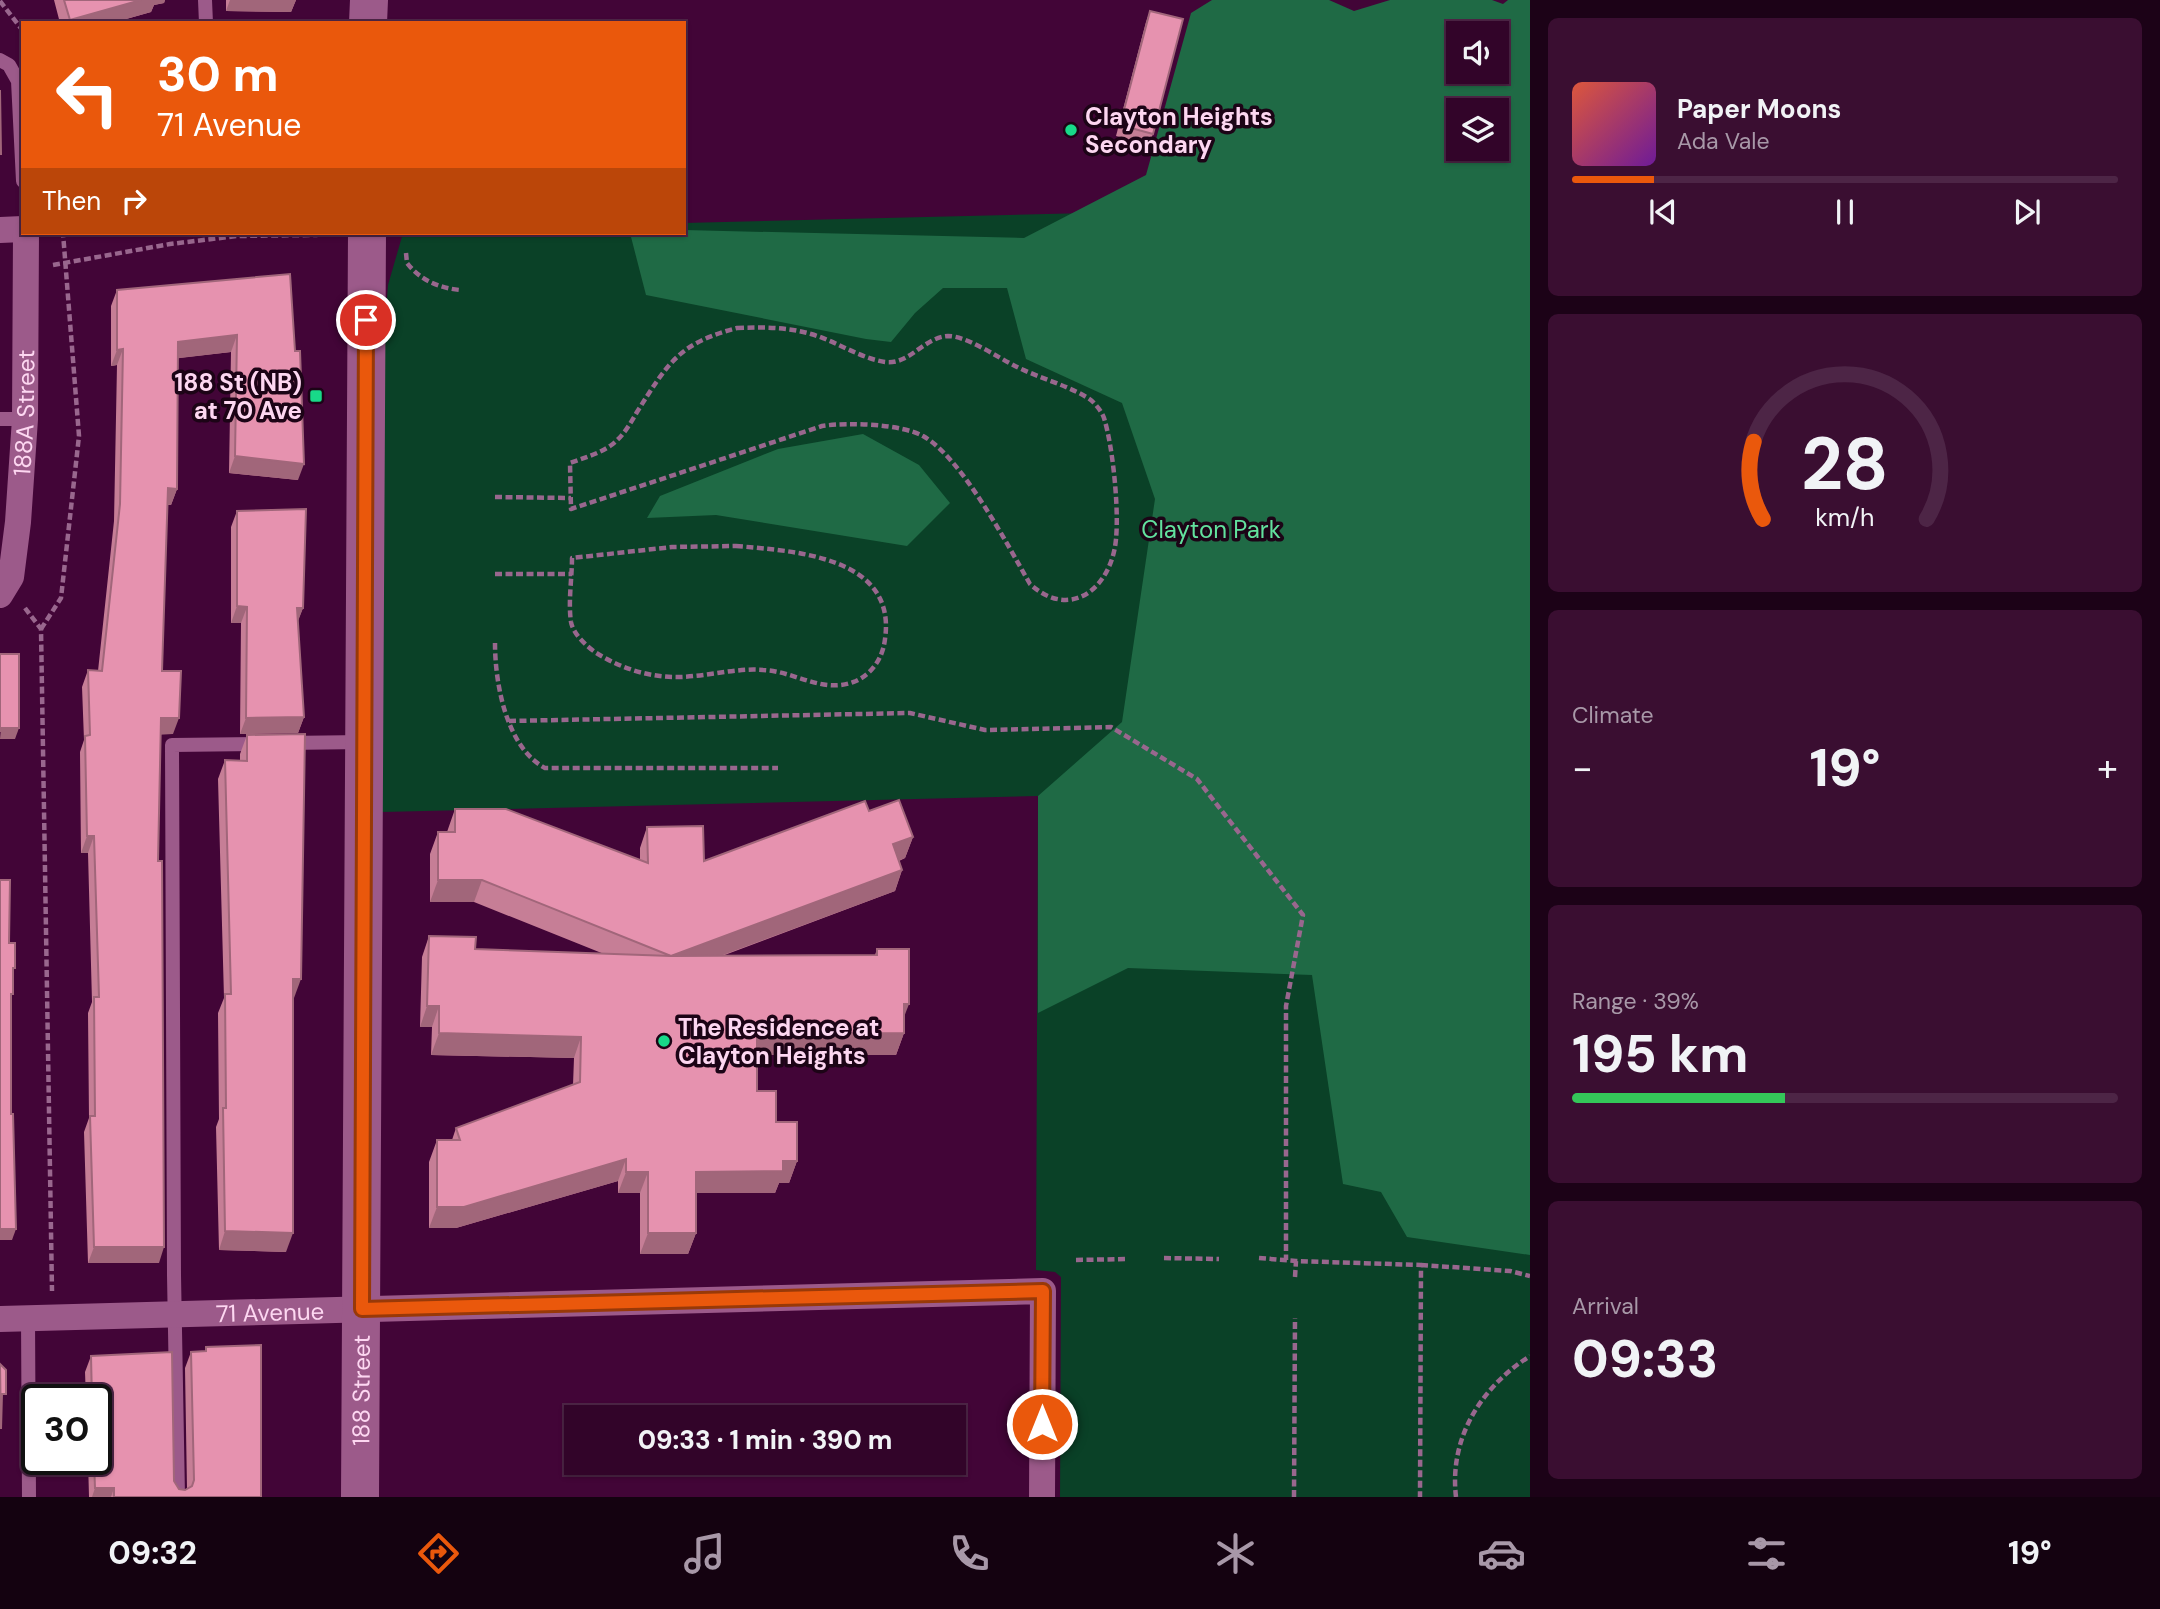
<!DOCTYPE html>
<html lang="en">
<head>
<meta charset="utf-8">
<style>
  :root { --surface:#320429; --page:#3a0e31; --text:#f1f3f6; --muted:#a898a8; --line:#4d2546; --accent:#ea580c }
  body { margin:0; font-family:"DM Sans",sans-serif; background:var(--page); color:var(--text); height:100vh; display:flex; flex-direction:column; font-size:26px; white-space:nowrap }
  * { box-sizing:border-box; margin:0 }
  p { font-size:23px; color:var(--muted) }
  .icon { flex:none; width:38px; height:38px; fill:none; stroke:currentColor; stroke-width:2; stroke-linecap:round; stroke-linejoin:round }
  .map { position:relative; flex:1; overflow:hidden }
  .sheet { display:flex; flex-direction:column; gap:18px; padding:18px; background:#1c0217; width:630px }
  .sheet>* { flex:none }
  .banner { position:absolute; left:21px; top:21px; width:665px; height:214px; border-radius:0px; box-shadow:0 2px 5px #0004,0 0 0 2px var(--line); background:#ea580c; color:#fff; overflow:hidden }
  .fabs { position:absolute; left:1446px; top:21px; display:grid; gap:14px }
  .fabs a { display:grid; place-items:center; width:63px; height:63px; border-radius:0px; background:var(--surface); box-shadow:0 2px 5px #0004,0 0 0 2px var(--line); font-size:35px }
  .speed { position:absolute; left:21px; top:1384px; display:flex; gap:14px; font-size:35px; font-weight:700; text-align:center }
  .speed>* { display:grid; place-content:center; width:91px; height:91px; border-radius:50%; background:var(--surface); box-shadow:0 2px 5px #0004,0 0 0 2px var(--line); line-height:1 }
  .speed .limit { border:4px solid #111; border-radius:10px; background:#fff; color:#111 }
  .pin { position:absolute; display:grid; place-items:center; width:60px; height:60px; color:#fff; margin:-30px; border:4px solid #fff; border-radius:50%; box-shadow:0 2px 7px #0007 }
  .me { position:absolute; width:77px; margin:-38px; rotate:0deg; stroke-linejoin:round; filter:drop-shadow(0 0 5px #0008) }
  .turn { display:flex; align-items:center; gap:24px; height:147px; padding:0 21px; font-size:32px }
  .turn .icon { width:91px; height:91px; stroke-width:2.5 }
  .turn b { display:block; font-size:49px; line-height:60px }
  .then { display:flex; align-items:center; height:66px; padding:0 21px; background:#0003; gap:14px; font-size:26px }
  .big { font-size:52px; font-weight:800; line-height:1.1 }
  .sheet .widget { flex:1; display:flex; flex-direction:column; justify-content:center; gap:10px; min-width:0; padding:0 24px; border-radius:10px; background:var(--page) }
  .sheet .dial { align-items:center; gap:0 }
  .dial svg { height:182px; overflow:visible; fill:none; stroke:var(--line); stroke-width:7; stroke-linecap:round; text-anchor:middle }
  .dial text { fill:var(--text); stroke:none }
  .song { display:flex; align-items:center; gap:21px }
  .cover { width:84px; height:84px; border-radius:10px; background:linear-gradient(135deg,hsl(10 70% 55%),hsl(280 70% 35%)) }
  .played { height:7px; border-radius:4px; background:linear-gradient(90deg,var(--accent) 15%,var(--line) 15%) }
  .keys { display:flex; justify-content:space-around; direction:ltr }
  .heat { display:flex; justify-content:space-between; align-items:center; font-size:38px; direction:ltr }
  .charge { height:10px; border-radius:5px; background:linear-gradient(90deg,#34c759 39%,var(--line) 0) }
  .trip { position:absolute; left:564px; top:1405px; width:402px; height:70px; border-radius:0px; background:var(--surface); box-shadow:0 2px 5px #0004,0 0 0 2px var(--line); font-weight:800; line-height:70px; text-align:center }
  .menu { display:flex; height:112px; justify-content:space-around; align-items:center; background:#140210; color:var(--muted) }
  .menu .icon { width:49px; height:49px }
  .menu .active { color:var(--accent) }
  .menu b { font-size:32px; color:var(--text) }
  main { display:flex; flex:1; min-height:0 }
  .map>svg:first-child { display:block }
  .green { fill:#0a4127 }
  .forest { fill:#1f6a45; fill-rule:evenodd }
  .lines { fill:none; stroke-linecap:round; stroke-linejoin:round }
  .path { stroke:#99678e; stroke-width:4.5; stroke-dasharray:7 3.5; stroke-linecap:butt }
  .lane { stroke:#9c5a8a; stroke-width:14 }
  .street { stroke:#9c5a8a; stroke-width:26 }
  .secondary { stroke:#9c5a8a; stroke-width:38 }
  .wall { fill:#c67e96 }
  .shaded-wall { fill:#a1667a }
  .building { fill:#e692af; stroke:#a1667a; stroke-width:2 }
  .route-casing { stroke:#983908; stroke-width:18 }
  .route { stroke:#ea580c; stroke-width:12 }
  .poi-dot { fill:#18d989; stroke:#1c0416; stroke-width:2.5 }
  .labels { text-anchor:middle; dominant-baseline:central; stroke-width:7; stroke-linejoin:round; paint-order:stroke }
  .poi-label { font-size:24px; font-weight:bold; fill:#fdd7f1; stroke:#1c0416; text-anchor:start }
  .street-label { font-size:24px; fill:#fdd7f1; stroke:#1c0416 }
  .park-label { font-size:24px; fill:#62e29e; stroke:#1c0416 }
</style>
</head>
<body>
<main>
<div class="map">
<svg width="1530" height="1497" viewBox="0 0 1530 1497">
  <rect width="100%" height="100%" fill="#420537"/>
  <path class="green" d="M1530,202V1497H1060L1061,1277L1055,1272L1036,1270L1038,796L382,812L384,336L388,285L403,233H684V223Z"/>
  <g class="forest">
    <path d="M1212,0H1329L1354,11L1390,0H1492L1503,4L1508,0H1530V1255L1407,1237L1381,1192L1343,1184L1312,975L1128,968L1038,1013V796L1122,722L1155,499L1122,403L1026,359L1007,288H943L915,313L891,342L866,339L646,295L630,233H684V230L1024,238L1146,175L1191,13ZM1458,33H1496V72H1458ZM1458,110H1496V149H1458Z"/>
    <path d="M863,434L919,465L950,503L907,546L716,515L647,518L660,496L778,449Z"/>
  </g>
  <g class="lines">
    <g class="path">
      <path d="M0,1L23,31"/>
      <path d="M406,253L407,263C420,280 439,288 460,290"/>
      <path d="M53,265L170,244L237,236L317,235L319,233"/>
      <path d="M737,328C762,327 787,327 811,334C836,341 859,358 885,362C910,365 924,337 948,336C967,336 997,357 1015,366C1036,377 1076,388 1092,401C1097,406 1102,412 1104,418C1113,447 1119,509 1116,539C1112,586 1072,622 1030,584C1007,544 962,458 923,436C901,424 848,422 822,426L571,509L570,463C584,458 598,454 610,446C623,437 630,424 637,412C668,363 679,343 737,328Z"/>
      <path d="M495,497L571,498"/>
      <path d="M736,546C794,551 897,556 885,639C883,657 873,673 856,681C823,695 795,671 763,670C740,668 717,674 694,676C659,680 628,672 598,654C588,648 573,634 571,622C568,602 572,578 572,558L672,547Z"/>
      <path d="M495,574H572"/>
      <path d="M25,608L41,629L52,1291"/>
      <path d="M41,629L61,598L79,436L63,233"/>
      <path d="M495,643C495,683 506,747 545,768H778"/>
      <path d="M509,721L910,713L985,730L1111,727L1197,779L1303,915L1286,1006V1260"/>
      <path d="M1164,1258L1219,1259"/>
      <path d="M1259,1258L1296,1261L1421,1265L1420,1497"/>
      <path d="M1076,1260L1128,1259"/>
      <path d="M1421,1265L1510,1271L1530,1276"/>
      <path d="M1295,1277L1296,1261"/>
      <path d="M1294,1497L1295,1318"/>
      <path d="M1456,1497C1449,1438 1481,1387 1530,1356"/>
    </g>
    <g class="lane">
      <path d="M205,0L206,23"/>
      <path d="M0,60L9,65L18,81L23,181"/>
      <path d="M0,419H25"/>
      <path d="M286,743L363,742"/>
      <path d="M28,1318L29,1497"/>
      <path d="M178,1497L174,1275L172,745L263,744"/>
    </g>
    <g class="street">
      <path d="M0,230L23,229"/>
      <path id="s1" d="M0,595L11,577L18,522L25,419L26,233"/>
      <path id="s2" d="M0,1319L1043,1291L1042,1497"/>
    </g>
    <g class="secondary">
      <path d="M368,23L369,0"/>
      <path id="s3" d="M360,1497L367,233"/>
    </g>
  </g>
  <g class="wall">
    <path d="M54,0H165L164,3L154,5L151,12L112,23H60Z"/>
    <path d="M226,0H296L291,12L226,11Z"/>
    <path d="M1150,11L1153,134L1149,145L1116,136L1146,22Z"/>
    <path d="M290,274L298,480L229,473L231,352L178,358L177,489L171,505H167L162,671L173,734H161L158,861L159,1263H88L84,1132L89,1118L88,1013L92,1002L88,853H81L80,752L84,740L82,687L88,670L98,671L114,521L117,365L111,366V306L117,290Z"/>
    <path d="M237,511L303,608L298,620L304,717L298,733L240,734L241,623H231V527Z"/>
    <path d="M247,735L294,998H293L286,1252L219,1250L216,1127L219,1119L218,1013L224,998L218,779L225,760L240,761V754Z"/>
    <path d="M455,809L640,860V848L647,827L704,861L869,811L913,837L905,858L899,861L902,870L895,891L722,956L875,955L877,949L904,1017V1033L896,1055H757V1091L776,1122L797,1161L789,1183H779L775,1193H696V1233L688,1254H640V1193H618V1181L456,1228H429V1162L437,1140H452L456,1128L573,1085L574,1058L431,1055L432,1027H420L422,957L429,936L475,949L604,954L474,902H430V854L438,832H447Z"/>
    <path d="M206,1347L261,1497H89L88,1460H96V1400H86L85,1372L91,1356L179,1489L185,1490L187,1489L185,1368L191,1352L205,1351Z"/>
  </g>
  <g class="shaded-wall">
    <path d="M141,0H165L164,3L154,5L151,12L112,23H69L70,20Z"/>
    <path d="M230,0H296L291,12L226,11Z"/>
    <path d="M237,335L231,352L172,359L178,342Z"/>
    <path d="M123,349L117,365L111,366L117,350Z"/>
    <path d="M235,456L304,464L298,480L229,473Z"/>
    <path d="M168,488L177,489L171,505L162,504Z"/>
    <path d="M237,606L247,607L241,623H231Z"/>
    <path d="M297,608H303L297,624Z"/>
    <path d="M304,717L298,733L240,734L246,718Z"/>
    <path d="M161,718H179L173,734L155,735Z"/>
    <path d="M1,728H19L15,739H0Z"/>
    <path d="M87,836H94L88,853H81Z"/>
    <path d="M913,837L905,858L885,866L893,844Z"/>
    <path d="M902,870L895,891L664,977L671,956Z"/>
    <path d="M438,880H482L474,902H430Z"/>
    <path d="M293,979H301L294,998H286Z"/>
    <path d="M904,1004H909L901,1025Z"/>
    <path d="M427,1006H439L432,1027H420Z"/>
    <path d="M439,1033L581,1037L574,1058L431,1055Z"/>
    <path d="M904,1033L896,1055H749L757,1034Z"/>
    <path d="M626,1159L618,1181L456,1228H429L437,1207Z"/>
    <path d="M783,1161H797L789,1183H779L775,1193H688L696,1172Z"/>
    <path d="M626,1172H648L640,1193H618Z"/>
    <path d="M0,1229H16L12,1240H0Z"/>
    <path d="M225,1231L293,1233L286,1252L219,1250Z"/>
    <path d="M648,1233H696L688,1254H640Z"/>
    <path d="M94,1247H164L159,1263H88Z"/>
    <path d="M95,1488H114L111,1497H92Z"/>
  </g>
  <g class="building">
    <path d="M64,0H141L70,20Z"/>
    <path d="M1150,11L1183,19L1153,134L1120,125Z"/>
    <path d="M0,90L1,154H0Z"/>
    <path d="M290,274L295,351H300L304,464L235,456L237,335L178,342L177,489L168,488L162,671H181L179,718H161L158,861H162L164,1247H94L90,1116H95L94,997H99L94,836H87L85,736L90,735L88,670L102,671L120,504L123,349L117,350V290Z"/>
    <path d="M306,509L303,608H297L304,717L246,718L247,607L237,606V511Z"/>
    <path d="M0,654H19V728H1V731H0Z"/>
    <path d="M305,734L301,979H293V1233L225,1231L223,1108H226L225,994H231L225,760L247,761V735Z"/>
    <path d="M899,800L913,837L893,844L902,870L671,956L877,955V949H909V1004H904V1033L757,1034V1091H776V1122H797V1161H783V1171L696,1172V1233H648V1172H626V1159L464,1207H437V1140H460L456,1128L580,1082L581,1037L439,1033V1006H427L429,936L476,937L475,949L671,956L482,880H438V832H455V809H506L648,863L647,827L703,826L704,861L865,801L869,811Z"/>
    <path d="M0,880H10L9,943H15V968H13V994H11V1114H13L16,1229H0Z"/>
    <path d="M261,1345V1497H114V1488H95L94,1460H96V1400H92L91,1356L172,1352L174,1481L179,1489L185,1490L192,1486L194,1480L191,1352L206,1351V1347Z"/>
    <path d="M0,1364L6,1370V1394H2L1,1429Z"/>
  </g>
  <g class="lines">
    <defs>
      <path id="route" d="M366,320L362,1309L1043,1291L1042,1424"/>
    </defs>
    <use href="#route" class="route-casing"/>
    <use href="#route" class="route"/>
  </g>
  <g class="poi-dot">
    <circle cx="1071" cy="130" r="7"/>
    <rect x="309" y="389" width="14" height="14" rx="3.5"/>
    <circle cx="664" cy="1041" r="7"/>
  </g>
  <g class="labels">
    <g class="poi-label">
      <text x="1085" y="116">Clayton Heights<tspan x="1085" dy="28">Secondary</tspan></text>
      <text x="302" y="382" text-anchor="end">188 St (NB)<tspan x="302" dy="28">at 70 Ave</tspan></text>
      <text x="678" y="1027">The Residence at<tspan x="678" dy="28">Clayton Heights</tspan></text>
    </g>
    <g class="street-label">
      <text stroke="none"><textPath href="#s1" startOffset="186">188A Street</textPath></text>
      <text stroke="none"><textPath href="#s2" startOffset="270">71 Avenue</textPath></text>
      <text stroke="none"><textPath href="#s3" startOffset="107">188 Street</textPath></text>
    </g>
    <g class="park-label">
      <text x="1211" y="529">Clayton Park</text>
    </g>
  </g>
</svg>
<div class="fabs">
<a><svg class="icon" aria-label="sound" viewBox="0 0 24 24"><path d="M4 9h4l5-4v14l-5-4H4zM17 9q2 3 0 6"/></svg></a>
<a><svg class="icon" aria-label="layers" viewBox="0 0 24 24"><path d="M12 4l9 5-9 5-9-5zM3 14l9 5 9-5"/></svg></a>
</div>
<div class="speed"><div class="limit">30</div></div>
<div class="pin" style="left:366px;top:320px;background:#d93025"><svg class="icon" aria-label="arrive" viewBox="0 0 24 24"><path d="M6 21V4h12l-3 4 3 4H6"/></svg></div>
<svg class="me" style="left:1042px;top:1424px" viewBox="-20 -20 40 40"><circle r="17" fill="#ea580c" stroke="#fff" stroke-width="3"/><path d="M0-11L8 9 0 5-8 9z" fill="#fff"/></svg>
<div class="trip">09:33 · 1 min · 390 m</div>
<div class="banner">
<div class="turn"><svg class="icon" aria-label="left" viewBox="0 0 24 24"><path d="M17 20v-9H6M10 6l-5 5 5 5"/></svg><div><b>30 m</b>71 Avenue</div></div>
<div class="then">Then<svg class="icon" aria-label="right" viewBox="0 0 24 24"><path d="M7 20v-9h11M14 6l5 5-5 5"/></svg></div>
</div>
</div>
<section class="sheet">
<div class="widget">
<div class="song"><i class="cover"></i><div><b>Paper Moons</b><p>Ada Vale</p></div></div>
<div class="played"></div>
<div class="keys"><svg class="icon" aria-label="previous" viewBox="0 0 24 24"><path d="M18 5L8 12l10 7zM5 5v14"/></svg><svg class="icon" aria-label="pause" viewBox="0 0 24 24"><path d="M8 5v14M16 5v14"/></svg><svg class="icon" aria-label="next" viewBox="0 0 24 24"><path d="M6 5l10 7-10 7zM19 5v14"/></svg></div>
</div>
<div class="widget dial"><svg viewBox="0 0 100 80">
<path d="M14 69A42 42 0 1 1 86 69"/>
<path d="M14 69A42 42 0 0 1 10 35" stroke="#ea580c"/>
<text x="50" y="56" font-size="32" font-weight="700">28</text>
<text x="50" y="72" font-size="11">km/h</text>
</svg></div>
<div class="widget"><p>Climate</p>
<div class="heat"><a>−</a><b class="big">19°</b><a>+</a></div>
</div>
<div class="widget"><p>Range · 39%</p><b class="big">195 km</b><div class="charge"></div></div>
<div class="widget"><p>Arrival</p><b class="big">09:33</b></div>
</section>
</main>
<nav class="menu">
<b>09:32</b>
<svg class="icon active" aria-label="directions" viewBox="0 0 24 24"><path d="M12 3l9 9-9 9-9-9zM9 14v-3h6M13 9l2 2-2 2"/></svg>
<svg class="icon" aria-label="music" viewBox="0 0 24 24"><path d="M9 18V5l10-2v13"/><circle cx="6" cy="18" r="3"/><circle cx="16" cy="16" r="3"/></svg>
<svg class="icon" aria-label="phone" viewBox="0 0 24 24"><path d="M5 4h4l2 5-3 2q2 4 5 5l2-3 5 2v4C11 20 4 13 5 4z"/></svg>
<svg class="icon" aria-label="climate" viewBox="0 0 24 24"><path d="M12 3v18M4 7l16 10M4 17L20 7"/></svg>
<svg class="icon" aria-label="car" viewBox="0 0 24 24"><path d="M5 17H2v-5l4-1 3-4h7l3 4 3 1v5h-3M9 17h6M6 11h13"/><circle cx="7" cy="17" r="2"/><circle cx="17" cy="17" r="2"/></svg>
<svg class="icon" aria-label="filters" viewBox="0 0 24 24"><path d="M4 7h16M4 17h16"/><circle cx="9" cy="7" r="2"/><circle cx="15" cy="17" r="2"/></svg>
<b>19°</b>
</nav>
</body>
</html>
